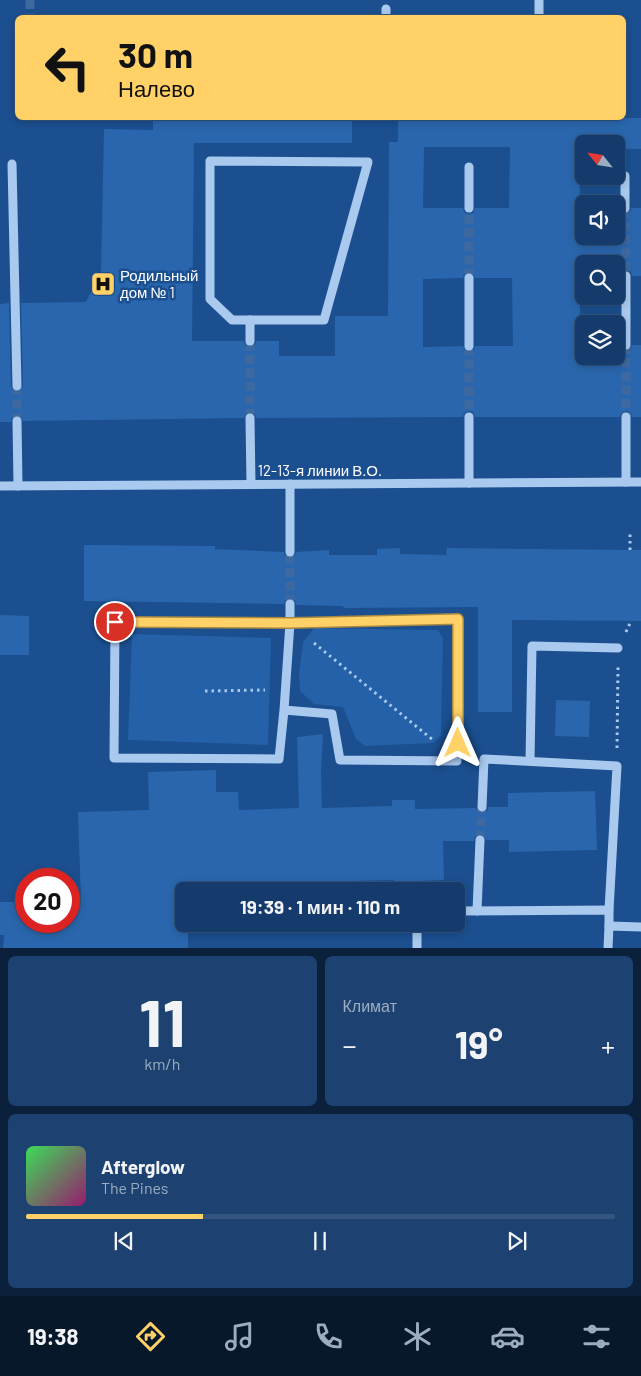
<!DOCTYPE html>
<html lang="ru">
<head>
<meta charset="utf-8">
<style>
  :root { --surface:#143b6b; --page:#1d4271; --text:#f1f3f6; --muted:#9dadc1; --line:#33557e; --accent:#ffd166 }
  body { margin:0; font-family:Barlow,sans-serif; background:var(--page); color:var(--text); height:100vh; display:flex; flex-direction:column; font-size:19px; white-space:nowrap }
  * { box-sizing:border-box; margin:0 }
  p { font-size:16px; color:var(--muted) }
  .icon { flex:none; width:28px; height:28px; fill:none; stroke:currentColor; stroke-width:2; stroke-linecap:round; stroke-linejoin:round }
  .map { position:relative; height:948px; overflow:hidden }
  .details { display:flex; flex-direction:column; gap:8px; padding:8px; background:#0b203b; flex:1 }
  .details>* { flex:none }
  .guide { position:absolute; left:15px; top:15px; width:611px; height:105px; border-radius:8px; box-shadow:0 2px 8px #0003,0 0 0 1px var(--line); background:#ffd166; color:#111; overflow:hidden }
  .needle { width:32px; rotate:300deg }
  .controls { position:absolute; left:575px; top:135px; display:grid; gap:10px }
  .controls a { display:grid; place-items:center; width:50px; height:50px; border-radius:8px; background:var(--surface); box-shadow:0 2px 8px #0003,0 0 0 1px var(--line); font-size:25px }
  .speed { position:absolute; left:15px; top:868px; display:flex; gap:10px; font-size:25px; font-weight:700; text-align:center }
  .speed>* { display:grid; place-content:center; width:65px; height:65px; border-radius:50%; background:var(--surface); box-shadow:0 2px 8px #0003,0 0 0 1px var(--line); line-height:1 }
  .speed .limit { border:8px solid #d22; background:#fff; color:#111 }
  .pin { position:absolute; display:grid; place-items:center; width:42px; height:42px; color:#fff; margin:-21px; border:2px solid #fff; border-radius:50%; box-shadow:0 1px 5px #0007 }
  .me { position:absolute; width:55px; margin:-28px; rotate:0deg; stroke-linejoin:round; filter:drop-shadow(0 0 4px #0008) }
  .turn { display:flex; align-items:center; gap:18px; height:105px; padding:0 20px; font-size:22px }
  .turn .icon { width:65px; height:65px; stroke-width:2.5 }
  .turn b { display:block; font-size:35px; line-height:42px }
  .big { font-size:38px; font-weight:700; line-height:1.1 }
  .details .card { flex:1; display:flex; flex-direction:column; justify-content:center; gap:8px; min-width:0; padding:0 18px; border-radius:8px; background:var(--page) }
  .details .dial { align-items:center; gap:0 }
  .dial b { font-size:65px; line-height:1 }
  .song { display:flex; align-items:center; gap:15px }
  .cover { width:60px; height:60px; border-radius:8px; background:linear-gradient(135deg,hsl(130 70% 55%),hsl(320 70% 35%)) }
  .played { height:5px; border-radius:2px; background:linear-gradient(90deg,var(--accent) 30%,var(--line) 30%) }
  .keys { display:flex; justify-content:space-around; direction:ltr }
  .heat { display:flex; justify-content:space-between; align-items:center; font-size:28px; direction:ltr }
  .details .tiles { flex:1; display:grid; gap:8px; grid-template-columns:1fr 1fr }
  .card:last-child { grid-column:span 2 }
  .trip { position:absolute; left:175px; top:882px; width:290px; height:50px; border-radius:8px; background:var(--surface); box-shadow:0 2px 8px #0003,0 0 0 1px var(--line); font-weight:700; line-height:50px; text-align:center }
  .dock { display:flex; height:80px; justify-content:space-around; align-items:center; background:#08182b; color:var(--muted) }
  .dock .icon { width:35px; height:35px }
  .dock .selected { color:var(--accent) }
  .dock b { font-size:22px; color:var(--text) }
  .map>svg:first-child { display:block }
  .green { fill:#2461a8 }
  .building { fill:#2a66ad; fill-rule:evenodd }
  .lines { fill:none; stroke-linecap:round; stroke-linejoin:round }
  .minor-tunnel { stroke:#3d69a0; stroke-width:9; stroke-dasharray:9 4.5; stroke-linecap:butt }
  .path { stroke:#a9c9ee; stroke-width:3; stroke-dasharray:2.5 4; stroke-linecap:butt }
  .minor { stroke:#a9c9ee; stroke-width:9 }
  .route-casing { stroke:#a68842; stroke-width:12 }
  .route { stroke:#ffd166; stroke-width:9 }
  .labels { text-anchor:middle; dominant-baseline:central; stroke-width:5; stroke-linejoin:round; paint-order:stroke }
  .poi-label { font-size:15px; fill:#fff; stroke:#1b4f8f; text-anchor:start }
  .street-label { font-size:15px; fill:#fff; stroke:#1b4f8f }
</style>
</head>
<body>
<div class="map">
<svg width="641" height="949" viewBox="0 0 641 949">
  <rect width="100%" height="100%" fill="#1b4f8f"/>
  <g class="green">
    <path d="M314,628L438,630L443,638L441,736L433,743L365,746L356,739L343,707L314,704L300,691L299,673L303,642Z"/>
    <path d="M132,634L271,638L268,745L128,740Z"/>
  </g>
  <g class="building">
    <path d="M153,118H352V143H194L192,341H244L246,346L250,347L255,345L256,341H279V356H335V316H388L389,142H398V118H641V149H616V144H584V150H579L580,198L587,199V204H584V236H616V208H619L621,213L625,214L630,212L631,208H641V276H632L631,272L626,270L622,271L620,276H616V264H584V276H580V345H584V356H616V345H620L621,349L626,351L630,350L632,345H641V417H632L630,412L626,411L621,413L620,417H475L473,412L469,411L464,413L463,417L256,418L255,414L250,412L246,413L244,418L23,421L20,416L16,415L12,418L11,422H0V304L9,303L11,386L14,391L18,392L22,389L23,386L21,303L86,302L101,272L104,129L153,130ZM424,147H510L509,208H475L473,213L469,214L464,212L463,208H423ZM469,272L473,273L475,278H512L513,346H475L474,350L469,352L465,351L463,346L423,347V279L463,278L464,274Z"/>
    <path d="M84,545L215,546V549L284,552L285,556L290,558L294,557L296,552L329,550V555H377V549L400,548V554L446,555L447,548L641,550V621L512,620V712H478V607L345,608L342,606L296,605L295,600L290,598L286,599L284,604L84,601Z"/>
    <path d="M0,615L29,616V655H0Z"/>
    <path d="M556,700L590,701L589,737L555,736Z"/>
    <path d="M323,734L321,773L322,808L392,806V800H415V809L476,808L478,812L482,813L487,811L488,807H508V793L595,791L597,850L509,852V840H486L484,835L480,834L475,836L474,841H443L444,880L394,882V880L311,882L312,891H268V882L189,884V891H184V924H188V949H3L4,935H0V902H26V921H69V901H81L78,812L149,810L148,772L216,770V792H238L239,810L299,808L297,737Z"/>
    <path d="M269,924H313V931L269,933Z"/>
  </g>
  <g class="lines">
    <g class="minor-tunnel">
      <path d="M30,0V18"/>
      <path d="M625,208L626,276"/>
      <path d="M469,278V208"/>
      <path d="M626,345V417"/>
      <path d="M469,346V417"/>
      <path d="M17,386V421"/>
      <path d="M250,418V341"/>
      <path d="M290,604V552"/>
      <path d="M480,840L482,807"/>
    </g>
    <g class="path">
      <path d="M630,550V533"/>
      <path d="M626,632L631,621"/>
      <path d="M314,643L433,740"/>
      <path d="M205,691L265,690"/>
      <path d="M617,748L618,667"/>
    </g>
    <g class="minor">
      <path d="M539,0V18"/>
      <path d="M386,18V9"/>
      <path d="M210,161L368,162L324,320H232L210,299Z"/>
      <path d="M12,164L17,386"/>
      <path d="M469,167V208"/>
      <path d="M625,208V176"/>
      <path d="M626,276V345"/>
      <path d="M250,320V341"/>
      <path d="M469,346V278"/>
      <path d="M469,417V483"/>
      <path d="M626,417V482"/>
      <path d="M250,418L251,484"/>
      <path d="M17,421L18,486"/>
      <path d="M290,484V552"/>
      <path d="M0,486L641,482"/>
      <path d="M284,710L279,759L114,758L115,622L290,623L284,710L332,714L340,760L457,761L458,619L290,623V604"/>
      <path d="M530,761L532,646L618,648"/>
      <path d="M482,807L484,759L617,766L609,910"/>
      <path d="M456,911L609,910V926"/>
      <path d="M477,911L480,840"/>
      <path d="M417,924V949"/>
      <path d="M608,949L609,926L641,927"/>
    </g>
  </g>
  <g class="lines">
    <defs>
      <path id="route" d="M115,622L290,623L458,619V743"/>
    </defs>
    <use href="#route" class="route-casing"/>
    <use href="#route" class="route"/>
  </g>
  <defs>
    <symbol id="hospital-square" viewBox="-11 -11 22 22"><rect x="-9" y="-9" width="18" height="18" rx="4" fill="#ffd166" stroke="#1b4f8f"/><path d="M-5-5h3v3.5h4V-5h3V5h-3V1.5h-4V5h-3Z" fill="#111"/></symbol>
  </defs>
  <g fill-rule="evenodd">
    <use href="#hospital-square" x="89" y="270" width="28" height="28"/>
  </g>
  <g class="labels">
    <g class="poi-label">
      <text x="120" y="275">Родильный<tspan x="120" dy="17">дом № 1</tspan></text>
    </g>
    <g class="street-label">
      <text x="320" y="470">12-13-я линии В.О.</text>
    </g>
  </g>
</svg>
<div class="controls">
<a><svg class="needle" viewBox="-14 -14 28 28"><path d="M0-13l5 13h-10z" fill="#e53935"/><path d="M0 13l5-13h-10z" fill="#9dadc1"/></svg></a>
<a><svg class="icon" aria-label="sound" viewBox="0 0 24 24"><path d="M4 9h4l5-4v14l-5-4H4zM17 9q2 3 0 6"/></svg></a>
<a><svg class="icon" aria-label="search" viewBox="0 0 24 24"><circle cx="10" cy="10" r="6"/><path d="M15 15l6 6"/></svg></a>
<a><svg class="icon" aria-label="layers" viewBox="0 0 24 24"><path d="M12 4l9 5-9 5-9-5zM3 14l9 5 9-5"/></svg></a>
</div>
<div class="speed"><div class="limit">20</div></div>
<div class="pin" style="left:115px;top:622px;background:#d93025"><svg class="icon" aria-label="arrive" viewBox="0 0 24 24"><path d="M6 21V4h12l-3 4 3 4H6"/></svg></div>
<svg class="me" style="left:458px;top:743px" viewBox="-20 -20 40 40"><path d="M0-17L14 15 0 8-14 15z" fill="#ffd166" stroke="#fff" stroke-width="4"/></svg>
<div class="trip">19:39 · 1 мин · 110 m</div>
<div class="guide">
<div class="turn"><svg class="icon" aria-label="left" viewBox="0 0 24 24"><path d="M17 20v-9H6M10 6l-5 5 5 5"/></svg><div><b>30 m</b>Налево</div></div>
</div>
</div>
<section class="details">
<div class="tiles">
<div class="card dial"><b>11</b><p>km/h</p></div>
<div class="card"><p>Климат</p>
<div class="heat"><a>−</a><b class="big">19°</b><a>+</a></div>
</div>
<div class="card">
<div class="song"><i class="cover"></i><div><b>Afterglow</b><p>The Pines</p></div></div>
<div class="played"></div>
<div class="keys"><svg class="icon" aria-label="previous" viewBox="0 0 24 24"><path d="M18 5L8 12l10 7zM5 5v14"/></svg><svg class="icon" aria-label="pause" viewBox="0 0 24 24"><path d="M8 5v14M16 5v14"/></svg><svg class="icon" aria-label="next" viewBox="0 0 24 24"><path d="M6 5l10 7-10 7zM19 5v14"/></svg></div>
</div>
</div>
</section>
<nav class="dock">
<b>19:38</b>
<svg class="icon selected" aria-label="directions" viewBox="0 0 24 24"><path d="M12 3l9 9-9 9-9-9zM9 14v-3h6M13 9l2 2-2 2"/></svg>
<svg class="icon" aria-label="music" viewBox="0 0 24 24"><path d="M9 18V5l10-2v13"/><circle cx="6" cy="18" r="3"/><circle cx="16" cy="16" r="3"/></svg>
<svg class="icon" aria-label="phone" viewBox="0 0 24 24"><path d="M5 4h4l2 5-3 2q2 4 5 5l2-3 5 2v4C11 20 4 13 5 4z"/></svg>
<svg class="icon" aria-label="climate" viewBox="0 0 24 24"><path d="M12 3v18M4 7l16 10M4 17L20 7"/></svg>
<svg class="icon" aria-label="car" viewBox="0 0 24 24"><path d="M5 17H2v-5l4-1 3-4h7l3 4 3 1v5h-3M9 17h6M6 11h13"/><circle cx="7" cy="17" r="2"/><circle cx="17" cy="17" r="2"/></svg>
<svg class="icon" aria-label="filters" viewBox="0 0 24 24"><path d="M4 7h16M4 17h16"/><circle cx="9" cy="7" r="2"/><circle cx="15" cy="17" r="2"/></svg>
</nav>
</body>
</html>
